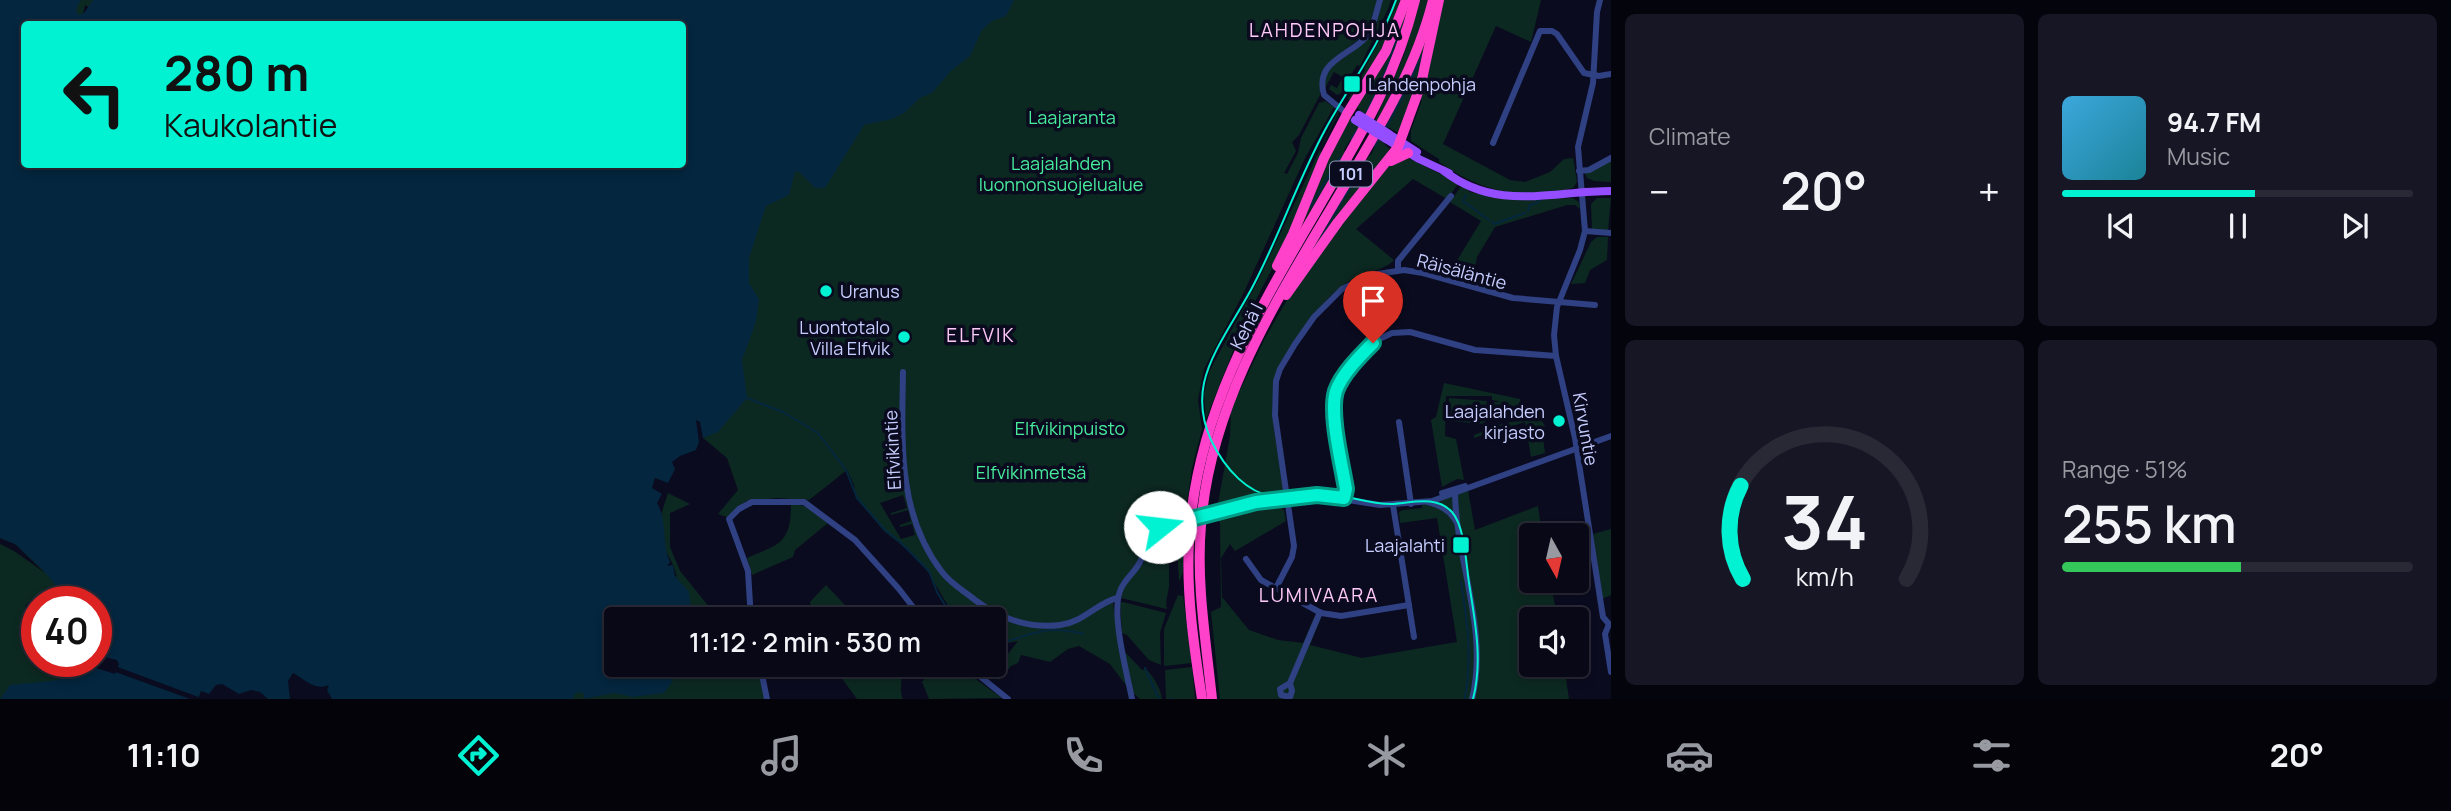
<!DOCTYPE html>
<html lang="en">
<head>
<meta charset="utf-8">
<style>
  :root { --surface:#080817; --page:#161624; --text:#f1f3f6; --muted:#989aa1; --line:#292936; --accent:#00f2d2 }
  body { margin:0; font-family:Manrope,sans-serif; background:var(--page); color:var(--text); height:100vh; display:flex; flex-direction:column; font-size:26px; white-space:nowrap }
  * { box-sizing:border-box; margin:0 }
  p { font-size:23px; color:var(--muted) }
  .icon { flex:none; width:38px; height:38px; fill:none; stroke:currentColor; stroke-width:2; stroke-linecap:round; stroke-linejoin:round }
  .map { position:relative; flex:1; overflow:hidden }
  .panel { display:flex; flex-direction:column; gap:14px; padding:14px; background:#04040d; width:840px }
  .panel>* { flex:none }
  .banner { position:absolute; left:21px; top:21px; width:665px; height:147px; border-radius:7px; box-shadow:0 4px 10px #0003,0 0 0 2px var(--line); background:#00f2d2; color:#111; overflow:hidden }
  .needle { width:46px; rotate:172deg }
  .tools { position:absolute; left:1519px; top:523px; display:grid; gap:14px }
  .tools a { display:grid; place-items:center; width:70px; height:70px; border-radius:7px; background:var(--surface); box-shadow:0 4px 10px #0003,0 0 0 2px var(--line); font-size:35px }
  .speed { position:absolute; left:21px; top:586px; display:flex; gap:14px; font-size:35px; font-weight:700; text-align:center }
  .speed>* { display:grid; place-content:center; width:91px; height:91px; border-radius:50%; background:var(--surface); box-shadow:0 4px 10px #0003,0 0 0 2px var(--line); line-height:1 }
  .speed .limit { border:10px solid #d22; background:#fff; color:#111 }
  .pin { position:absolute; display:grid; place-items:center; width:60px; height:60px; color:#fff; margin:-72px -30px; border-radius:50% 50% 50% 0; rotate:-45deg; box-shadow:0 0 7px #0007 }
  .pin .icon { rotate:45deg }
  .me { position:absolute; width:77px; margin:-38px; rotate:74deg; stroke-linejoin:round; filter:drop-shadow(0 0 5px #0008) }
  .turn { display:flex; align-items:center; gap:24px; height:147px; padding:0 28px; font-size:32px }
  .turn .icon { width:91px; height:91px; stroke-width:2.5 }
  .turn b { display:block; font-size:49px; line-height:60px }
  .big { font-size:52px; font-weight:600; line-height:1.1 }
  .panel .widget { flex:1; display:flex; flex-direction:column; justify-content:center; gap:10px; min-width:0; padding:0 24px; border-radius:10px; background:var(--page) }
  .panel .dial { align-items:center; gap:0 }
  .dial svg { height:182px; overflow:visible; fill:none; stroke:var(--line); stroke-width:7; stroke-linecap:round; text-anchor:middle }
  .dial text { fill:var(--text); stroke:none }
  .song { display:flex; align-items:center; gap:21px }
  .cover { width:84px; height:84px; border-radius:10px; background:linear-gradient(135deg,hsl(200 70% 55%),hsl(190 70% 35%)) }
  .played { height:7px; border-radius:4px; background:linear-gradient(90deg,var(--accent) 55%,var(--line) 55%) }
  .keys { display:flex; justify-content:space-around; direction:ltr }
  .heat { display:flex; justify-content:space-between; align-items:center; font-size:38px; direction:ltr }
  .charge { height:10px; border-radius:5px; background:linear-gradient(90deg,#34c759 51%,var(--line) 0) }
  .panel .tiles { flex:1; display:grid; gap:14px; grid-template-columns:repeat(2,1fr) }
  .trip { position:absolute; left:604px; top:607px; width:402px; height:70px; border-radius:7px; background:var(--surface); box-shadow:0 4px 10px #0003,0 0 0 2px var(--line); font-weight:600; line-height:70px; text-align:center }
  .dock { display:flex; height:112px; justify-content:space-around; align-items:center; background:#030309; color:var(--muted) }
  .dock .icon { width:49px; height:49px }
  .dock .active { color:var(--accent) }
  .dock b { font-size:32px; color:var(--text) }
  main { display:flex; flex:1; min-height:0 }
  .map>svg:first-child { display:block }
  .green { fill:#0c2921; fill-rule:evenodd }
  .water { fill:#04263e; fill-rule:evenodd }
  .pier { fill:#0a0b1f }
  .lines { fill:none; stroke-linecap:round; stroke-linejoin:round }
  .stream { stroke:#04263e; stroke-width:2 }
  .minor { stroke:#2f4083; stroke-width:6 }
  .major { stroke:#944eff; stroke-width:8 }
  .highway { stroke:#ff42c9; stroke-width:10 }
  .tram { stroke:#00f2d2; stroke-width:2 }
  .minor-bridge { stroke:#2f4083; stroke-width:6 }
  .major-bridge { stroke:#944eff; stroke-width:8 }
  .route-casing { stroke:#009d88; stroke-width:18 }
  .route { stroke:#00f2d2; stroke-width:12 }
  .poi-dot { fill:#00f2d2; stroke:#0a0b1f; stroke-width:2.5 }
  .labels { text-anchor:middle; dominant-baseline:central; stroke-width:7; stroke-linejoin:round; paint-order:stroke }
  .shield { fill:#0a0b1f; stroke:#8e94bc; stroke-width:2 }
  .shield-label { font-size:16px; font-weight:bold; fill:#c7ceff }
  .poi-label { font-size:18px; fill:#c7ceff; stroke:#0a0b1f; text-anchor:end }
  .park-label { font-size:18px; fill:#47eb9c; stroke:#0a0b1f }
  .street-label { font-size:18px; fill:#c7ceff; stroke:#0a0b1f }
  .neighbourhood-label { font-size:19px; letter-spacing:2px; fill:#ffc9f8; stroke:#0a0b1f }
</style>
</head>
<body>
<main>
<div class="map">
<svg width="1611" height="699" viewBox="0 0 1611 699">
  <rect width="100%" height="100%" fill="#0a0b1f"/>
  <g class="green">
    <path d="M69,0H1378L1366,33L1329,63L1320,86V95L1299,135L1292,142L1296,151L1284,173L1287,174L1298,153L1301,138L1319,103L1325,101L1334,107L1305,158L1245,290L1204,369L1198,400L1202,429L1192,468L1185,517L1152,531L1145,541L1139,559L1119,587L1113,604L1128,688L1110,664L1079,646L1068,649L1050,662L1021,655L1018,663L1011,666L999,680L993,673L1018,641L1003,644L994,643V620L956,619L928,572L908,550L884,531L856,498L854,485L847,470L809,500L777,498L746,501L727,517L718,514L738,490L727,458L703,438L702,428L682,164V24H118L85,5L81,24H73ZM903,495L907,508L891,513V515L908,510L911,521L900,525V527L912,524L915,535L901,539L880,503Z"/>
    <path d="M1382,0H1391L1388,9L1360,66L1357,65L1340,94L1337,95L1329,89L1331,85L1337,88L1343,77L1334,72L1325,88C1321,64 1347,60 1359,46C1368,37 1376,13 1382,0Z"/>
    <path d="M1397,0H1402L1388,38L1352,101L1348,99L1365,70L1364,69L1386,29Z"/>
    <path d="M1419,0H1428C1417,44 1398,82 1377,121L1375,120L1404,55Z"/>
    <path d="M1442,0H1541L1531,42L1496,26L1443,144L1510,180L1525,182L1550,172L1564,159L1573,158L1577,182L1573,188C1521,201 1482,192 1439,162V159L1411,141V130L1422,100L1420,99Z"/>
    <path d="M1410,1L1394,57L1367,115L1359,110L1356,104Z"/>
    <path d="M1433,18L1432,36L1401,134L1385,126L1412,74Z"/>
    <path d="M1338,111L1339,112L1320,150L1322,155L1285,244L1245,321L1206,419L1204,394L1209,372L1259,279Z"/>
    <path d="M1349,119L1361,126L1352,141L1350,140L1344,150L1345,152L1298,232L1319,175Z"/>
    <path d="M1378,137L1392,152L1300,268L1363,163L1372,153Z"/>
    <path d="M1406,157L1459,183L1447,199L1413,179L1356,229L1394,260C1386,270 1356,275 1342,286C1327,297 1315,314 1303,329C1257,389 1274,424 1285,492L1278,496L1217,509L1230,436L1231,409L1265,338L1291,293L1338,227L1389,166L1395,160Z"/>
    <path d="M1609,160L1611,162V182L1594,181L1587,178L1584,171Z"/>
    <path d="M1462,185L1470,192L1499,198L1522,200L1573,198L1579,202L1580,209L1575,205H1567L1495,227L1477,257L1472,284L1447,277L1481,221L1450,202Z"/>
    <path d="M1597,198H1611L1608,230H1592L1591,204Z"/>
    <path d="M1597,237H1608L1607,260L1590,270L1585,283L1571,284L1591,242Z"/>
    <path d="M1444,383L1520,399L1524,418L1502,414L1501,404L1500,414L1491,413L1492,402H1501L1492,400V396H1446L1445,436L1456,439L1464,480L1457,479L1442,487L1431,420L1436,417Z"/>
    <path d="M1449,398L1487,401L1485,424L1447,421Z"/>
    <path d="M1540,418L1545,426L1542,430L1545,453L1531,457L1525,422L1474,438V435L1504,423Z"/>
    <path d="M1468,490L1475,530L1538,506L1542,535L1531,536V581H1550L1558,619L1531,620V665H1564L1569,699H1220L1211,612L1221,607L1220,523L1216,518L1280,507L1284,510L1286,521L1235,551L1230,544L1221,558L1222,597L1249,630L1278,640L1303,643L1315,615L1321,618L1310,645L1362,658L1457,642L1437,518L1400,523L1399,512L1403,510L1422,508V505Z"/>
    <path d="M668,493L690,504L670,513V547L680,571L719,619H672L675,576L677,577C674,562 663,547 655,533Z"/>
    <path d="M791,504L805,506L828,523L795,550L793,557L752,575L747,558C779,544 791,544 791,504Z"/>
    <path d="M0,520L7,524L70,602H37V607L33,598L25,606L29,613L25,615L30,622L35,620L32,615L37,614V662H90L88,665L103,671L35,699H0V544L14,551L45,573L15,544L0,538Z"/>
    <path d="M1184,525L1183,572L1179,582L1177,545L1169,530L1174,528L1177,533H1180V526Z"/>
    <path d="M1165,528C1170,548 1169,566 1169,586C1168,595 1165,601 1167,609L1121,598L1125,585L1143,564L1150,542Z"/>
    <path d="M1611,529V595L1602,599L1593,534Z"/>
    <path d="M826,585L858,619H813L810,602Z"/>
    <path d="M1178,595L1183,596L1192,663L1164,666V629Z"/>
    <path d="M1123,602L1166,613L1160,633L1161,665L1149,660L1127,635L1122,633L1120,603Z"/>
    <path d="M1125,652L1142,670L1146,669C1154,677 1161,689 1162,699H1140L1132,692Z"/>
    <path d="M647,665H758L765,699H495L558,666Z"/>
    <path d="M832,665H898C905,676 898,689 903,699H857Z"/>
    <path d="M937,665H956L1002,698L929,699L922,682Z"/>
    <path d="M1192,667L1195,699H1166L1165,670Z"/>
  </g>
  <path class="water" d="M0,0H81L76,9L78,15L84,13L93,0H1014L1006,16L992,21L982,30L970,56L951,71L932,93L920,98L904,113L892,119L864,125L825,188H815L798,171L795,172L789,195L766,206L749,258V283L759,299L756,322L742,360L747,398L718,432L703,438L700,422L696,420L699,442L696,450L680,456L672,462L675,469L668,483L655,478L652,488L662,494L657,503C668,521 661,543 670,562L667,566L673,565L675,576L689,592L692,619L616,620V665H677L672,682L664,693L633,697L614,693L584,699V694L579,692L574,695L573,699H332L327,690L329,685C314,691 306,680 293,673L288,681L290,699H268L260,692L251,690L239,694L222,684L216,685L209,694L201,691L198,699H0L10,685C30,682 76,683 87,665L115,674L119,664L117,660L100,656L96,652V602H70L42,569L15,544L0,538ZM24,24H682V164H24Z"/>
  <path class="pier" d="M115,666L201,698V699H190L110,670H113Z"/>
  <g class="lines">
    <g class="stream">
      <path d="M1365,115L1381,82L1401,29"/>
      <path d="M1386,128L1406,91L1422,55"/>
      <path d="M1351,139L1359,127"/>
      <path d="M1375,146L1379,139"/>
      <path d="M1466,195L1463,201L1489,220"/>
      <path d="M1310,207L1340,157"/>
      <path d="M1528,211L1529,206L1540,201"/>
      <path d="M1492,222L1494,224L1525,213"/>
      <path d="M1320,239L1363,166"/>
      <path d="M747,398L783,412L818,433L846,470L857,498L885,530L900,542L929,571L937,592L954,620"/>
      <path d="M1461,582C1468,625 1472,655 1465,699"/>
      <path d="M994,641C1010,644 1022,635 1038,632C1052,629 1069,630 1083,634"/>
      <path d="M1145,668L1159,699"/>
      <path d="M1170,699H1172"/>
    </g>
    <g class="minor">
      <path d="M1600,0L1597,12L1593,83L1578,147L1585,231L1580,250L1557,307L1554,335L1556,356L1575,438L1603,617L1609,624"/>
      <path d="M1347,114L1324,95C1314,61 1350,56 1366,37C1374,27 1376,12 1380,0"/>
      <path d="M1493,143L1540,31H1552L1557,34L1584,73L1599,76L1611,74"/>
      <path d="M1579,171L1589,170L1611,158"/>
      <path d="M1585,231L1611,233"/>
      <path d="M1398,270V261L1451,196"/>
      <path d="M903,372C902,441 897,514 942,572C950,583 964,591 975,600C999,618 1029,629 1060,625C1084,622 1097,603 1117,598"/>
      <path d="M1399,422L1411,504"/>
      <path d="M1442,493L1465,486"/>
      <path d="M1455,493C1456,561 1489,630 1472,699"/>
      <path d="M1344,498L1346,489L1334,416V400L1345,375L1377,340L1392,333L1410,332L1475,350L1556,356"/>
      <path d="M1428,502C1441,505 1451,511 1457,523"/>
      <path d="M1393,505L1414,637"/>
      <path d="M1221,510L1257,502L1316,495L1380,505L1432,501L1611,436"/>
      <path d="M1246,559L1261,580L1321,613L1341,616L1409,605"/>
      <path d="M1276,588L1292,557L1294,546L1275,415L1276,381L1280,369L1295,344L1314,317L1342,289L1371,275L1404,270L1423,273L1513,298L1595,305"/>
      <path d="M751,620L748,571L729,519L739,509L752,502H804L855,540L899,589L923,620"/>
      <path d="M1609,624L1605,634L1611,672"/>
      <path d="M760,665L767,699"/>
      <path d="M966,665L1008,699"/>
      <path d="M1290,683L1292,691L1290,697L1281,695L1280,689L1290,683L1320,612"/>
      <path d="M1132,699C1127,673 1111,615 1120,591C1124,579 1136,572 1141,560C1151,540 1148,529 1174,522"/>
    </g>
    <g class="major">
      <path d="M1389,134L1417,152"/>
      <path d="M1386,139L1419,159L1449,173"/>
      <path d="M1444,171C1497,212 1551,191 1611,191"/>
    </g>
    <g class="highway">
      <path d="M1391,161L1408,153"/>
      <path d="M1277,266L1293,234L1324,158L1347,114L1386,51L1406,0"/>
      <path d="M1286,295L1338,222L1398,147L1421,84L1439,0"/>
      <path d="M1202,699C1194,647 1186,593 1189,541C1195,417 1256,314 1317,210C1358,139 1395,81 1415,0"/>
      <path d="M1212,699C1206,641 1196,583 1201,525C1210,404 1276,301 1336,200C1374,136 1415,73 1433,0"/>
    </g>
    <path class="tram" d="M1396,0C1379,47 1349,86 1325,130C1298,180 1280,234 1254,284C1239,314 1211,350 1204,383C1200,402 1203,422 1211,440C1224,467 1248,497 1281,497C1297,497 1313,493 1329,494C1350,496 1369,504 1391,504C1412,503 1436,495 1452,512C1465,527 1466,564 1469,583C1475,621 1483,661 1473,699"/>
    <path class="minor-bridge" d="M1174,522L1221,510"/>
    <g class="major-bridge">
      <path d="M1359,115L1389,134"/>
      <path d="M1355,120L1386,139"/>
    </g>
  </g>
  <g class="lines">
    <defs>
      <path id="route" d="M1160,527L1256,502L1317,495L1344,498L1346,489C1342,464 1329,414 1336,391C1342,374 1360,356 1373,343"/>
    </defs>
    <use href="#route" class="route-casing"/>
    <use href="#route" class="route"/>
  </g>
  <g class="poi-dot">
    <rect x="1343" y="75" width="18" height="18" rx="3.5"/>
    <circle cx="826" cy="291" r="7"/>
    <circle cx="904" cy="337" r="7"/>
    <circle cx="1559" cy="421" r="7"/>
    <rect x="1452" y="536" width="18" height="18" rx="3.5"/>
  </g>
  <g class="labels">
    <rect class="shield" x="1330" y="161.5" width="42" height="25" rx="5"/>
    <g class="shield-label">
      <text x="1351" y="174">101</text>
    </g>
    <g class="poi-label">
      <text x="1368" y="84" text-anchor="start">Lahdenpohja</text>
      <text x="840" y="291" text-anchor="start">Uranus</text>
      <text x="890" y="327">Luontotalo<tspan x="890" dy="21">Villa Elfvik</tspan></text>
      <text x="1545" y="411">Laajalahden<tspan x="1545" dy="21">kirjasto</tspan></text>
      <text x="1445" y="545">Laajalahti</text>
    </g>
    <g class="park-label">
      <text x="1072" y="117">Laajaranta</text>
      <text x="1061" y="163">Laajalahden<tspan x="1061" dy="21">luonnonsuojelualue</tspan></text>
      <text x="1070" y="428">Elfvikinpuisto</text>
      <text x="1031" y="472">Elfvikinmetsä</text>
    </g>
    <g class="street-label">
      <text transform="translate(1462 271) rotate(15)">Räisäläntie</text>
      <text transform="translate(1246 326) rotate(-63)">Kehä I</text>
      <text transform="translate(1586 429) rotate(80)">Kirvuntie</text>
      <text transform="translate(892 450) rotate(-93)">Elfvikintie</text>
    </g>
    <g class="neighbourhood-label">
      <text x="1325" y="30">LAHDENPOHJA</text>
      <text x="981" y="335">ELFVIK</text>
      <text x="1319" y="595">LUMIVAARA</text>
    </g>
  </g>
</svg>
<div class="tools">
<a><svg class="needle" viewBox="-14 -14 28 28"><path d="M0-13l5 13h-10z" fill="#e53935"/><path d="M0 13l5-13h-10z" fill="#989aa1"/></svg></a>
<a><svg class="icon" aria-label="sound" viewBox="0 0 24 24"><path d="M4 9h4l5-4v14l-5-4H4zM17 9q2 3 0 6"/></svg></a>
</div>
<div class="speed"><div class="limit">40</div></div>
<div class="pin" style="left:1373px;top:343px;background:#d93025"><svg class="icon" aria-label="arrive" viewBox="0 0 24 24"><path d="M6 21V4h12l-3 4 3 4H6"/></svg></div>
<svg class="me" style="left:1160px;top:527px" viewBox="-20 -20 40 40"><circle r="19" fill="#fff"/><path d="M0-13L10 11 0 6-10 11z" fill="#00f2d2"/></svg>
<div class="trip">11:12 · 2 min · 530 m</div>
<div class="banner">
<div class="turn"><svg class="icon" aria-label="left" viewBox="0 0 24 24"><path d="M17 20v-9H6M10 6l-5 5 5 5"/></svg><div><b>280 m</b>Kaukolantie</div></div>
</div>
</div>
<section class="panel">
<div class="tiles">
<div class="widget"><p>Climate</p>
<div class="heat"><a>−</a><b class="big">20°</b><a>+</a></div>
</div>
<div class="widget">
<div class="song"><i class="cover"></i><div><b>94.7 FM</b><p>Music</p></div></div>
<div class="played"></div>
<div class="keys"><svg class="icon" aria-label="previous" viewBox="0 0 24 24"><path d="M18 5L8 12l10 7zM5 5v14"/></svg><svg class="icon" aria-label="pause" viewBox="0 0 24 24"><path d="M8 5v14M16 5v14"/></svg><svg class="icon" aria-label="next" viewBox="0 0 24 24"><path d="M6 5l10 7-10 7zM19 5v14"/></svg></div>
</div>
<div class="widget dial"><svg viewBox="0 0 100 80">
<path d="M14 69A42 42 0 1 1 86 69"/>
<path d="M14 69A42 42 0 0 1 13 28" stroke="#00f2d2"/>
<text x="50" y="56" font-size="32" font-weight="700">34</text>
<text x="50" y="72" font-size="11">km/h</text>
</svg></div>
<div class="widget"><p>Range · 51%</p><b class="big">255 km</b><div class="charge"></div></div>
</div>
</section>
</main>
<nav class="dock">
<b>11:10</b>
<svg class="icon active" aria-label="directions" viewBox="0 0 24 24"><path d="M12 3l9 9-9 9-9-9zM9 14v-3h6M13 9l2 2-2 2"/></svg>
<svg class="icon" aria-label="music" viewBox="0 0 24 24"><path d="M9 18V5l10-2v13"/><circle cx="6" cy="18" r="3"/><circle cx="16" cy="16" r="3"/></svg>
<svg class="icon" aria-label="phone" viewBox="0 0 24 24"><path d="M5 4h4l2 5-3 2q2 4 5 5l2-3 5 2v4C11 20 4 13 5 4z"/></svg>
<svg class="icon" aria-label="climate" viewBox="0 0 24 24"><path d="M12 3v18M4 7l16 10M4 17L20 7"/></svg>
<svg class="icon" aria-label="car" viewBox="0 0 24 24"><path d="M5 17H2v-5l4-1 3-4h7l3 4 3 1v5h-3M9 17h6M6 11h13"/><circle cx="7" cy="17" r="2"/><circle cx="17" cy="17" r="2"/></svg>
<svg class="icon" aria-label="filters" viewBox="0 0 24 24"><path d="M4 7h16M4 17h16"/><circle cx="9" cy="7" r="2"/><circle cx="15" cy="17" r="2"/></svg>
<b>20°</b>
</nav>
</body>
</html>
